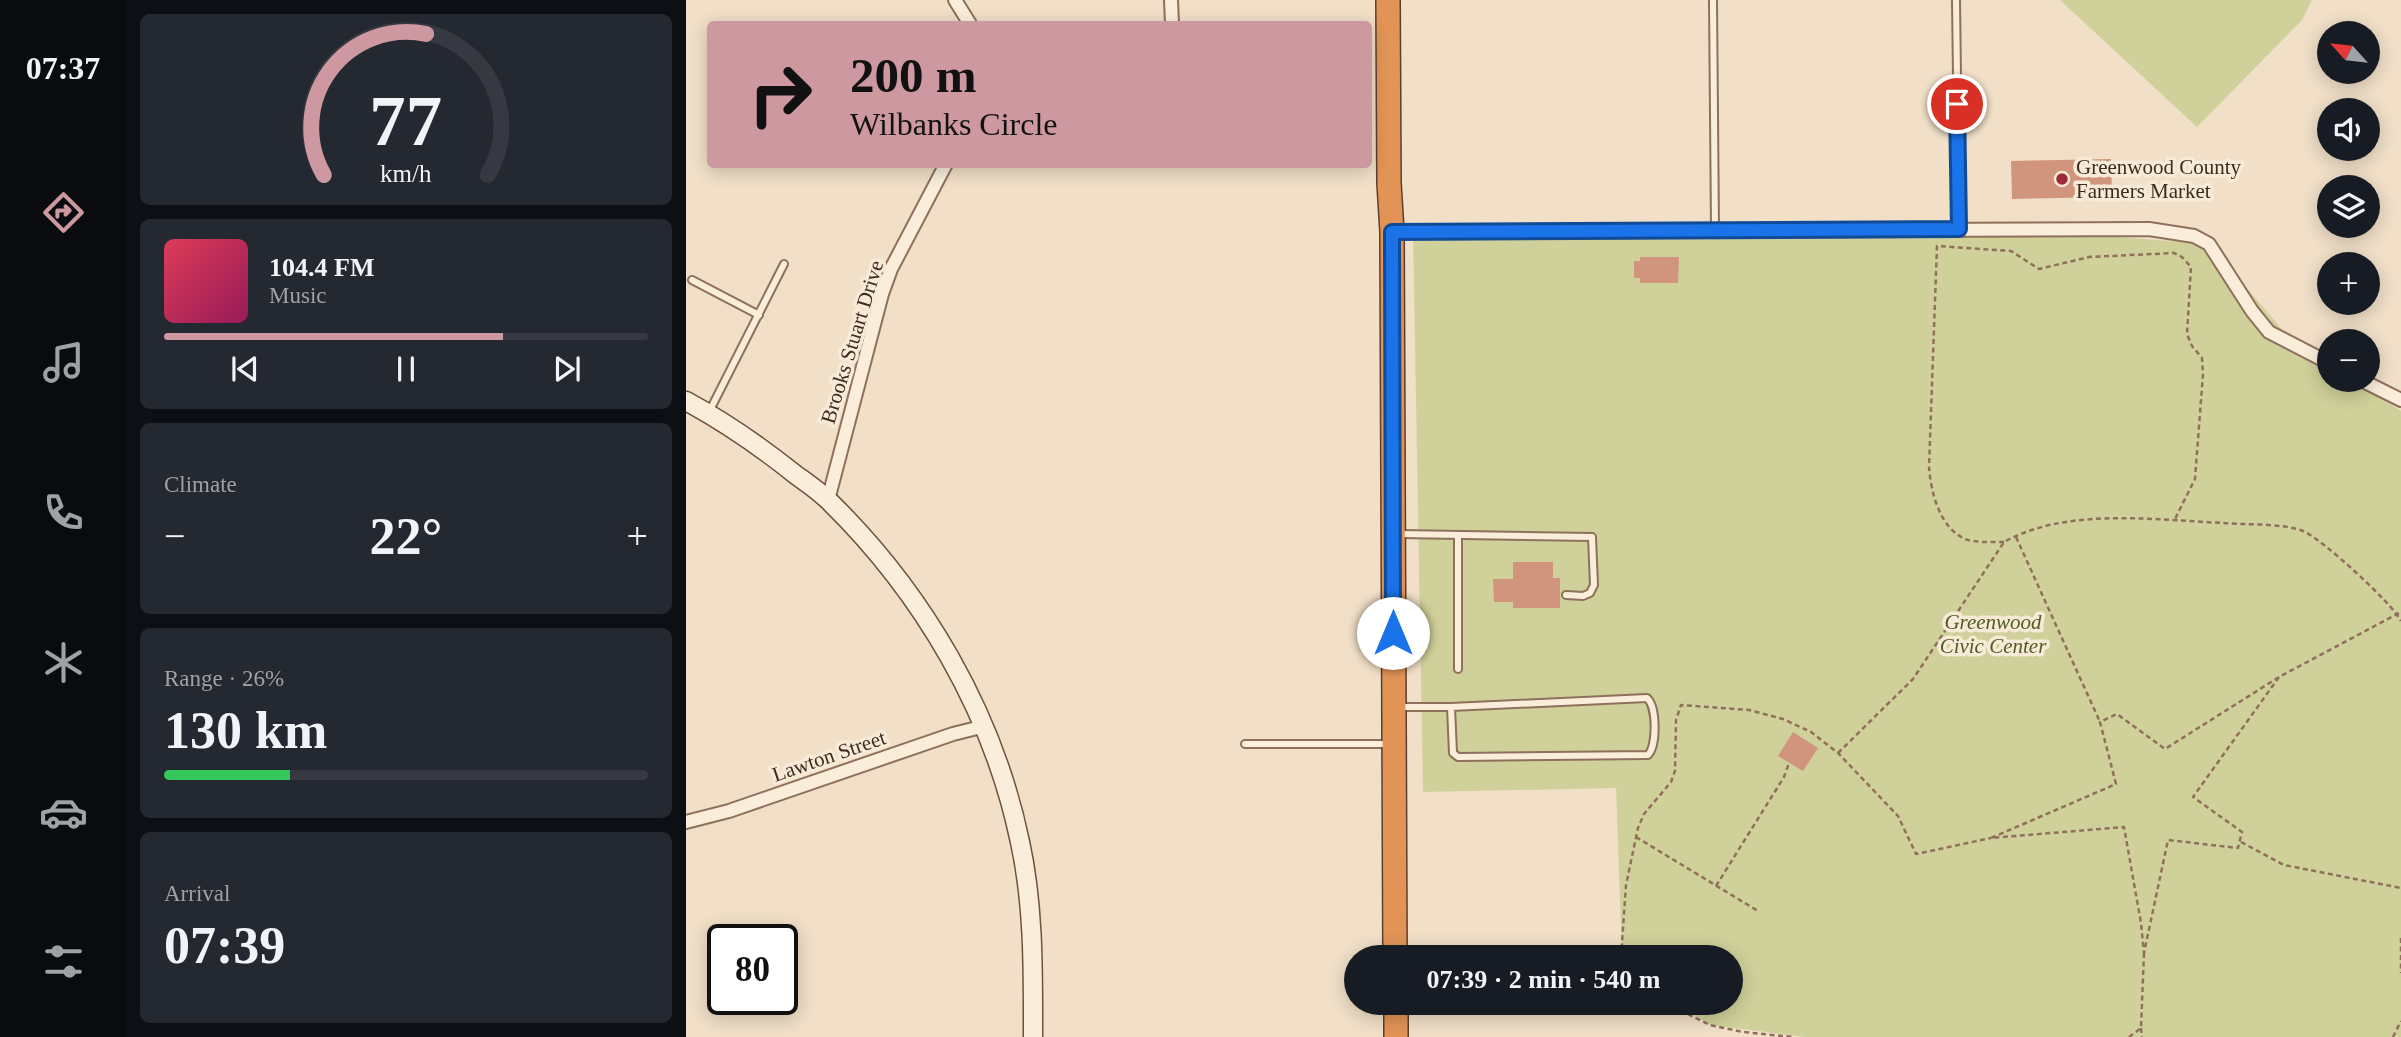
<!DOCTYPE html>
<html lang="en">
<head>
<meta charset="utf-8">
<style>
  :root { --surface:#171b24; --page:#242831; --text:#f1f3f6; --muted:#9ea1a6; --line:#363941; --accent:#cd98a0 }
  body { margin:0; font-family:Georgia,serif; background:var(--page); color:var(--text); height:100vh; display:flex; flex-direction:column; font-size:26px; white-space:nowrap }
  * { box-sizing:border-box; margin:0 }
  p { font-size:23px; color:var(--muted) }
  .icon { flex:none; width:38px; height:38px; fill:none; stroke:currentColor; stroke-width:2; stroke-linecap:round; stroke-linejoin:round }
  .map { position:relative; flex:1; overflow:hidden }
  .side { display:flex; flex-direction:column; gap:14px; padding:14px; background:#0d0f14; width:560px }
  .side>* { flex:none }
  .top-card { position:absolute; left:21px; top:21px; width:665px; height:147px; border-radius:7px; box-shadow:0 4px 18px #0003; background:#cd98a0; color:#111; overflow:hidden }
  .needle { width:46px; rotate:297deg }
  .controls { position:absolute; left:1631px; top:21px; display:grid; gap:14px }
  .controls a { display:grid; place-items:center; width:63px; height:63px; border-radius:50%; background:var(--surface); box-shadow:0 4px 18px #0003; font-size:35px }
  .speed { position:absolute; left:21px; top:924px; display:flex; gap:14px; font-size:35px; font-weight:700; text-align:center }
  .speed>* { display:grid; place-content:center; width:91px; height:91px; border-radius:50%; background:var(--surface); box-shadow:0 4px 18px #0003; line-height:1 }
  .speed .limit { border:4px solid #111; border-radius:10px; background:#fff; color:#111 }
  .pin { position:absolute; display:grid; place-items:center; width:60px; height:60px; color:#fff; margin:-30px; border:4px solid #fff; border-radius:50%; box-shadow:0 2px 7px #0007 }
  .me { position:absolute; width:77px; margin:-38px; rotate:0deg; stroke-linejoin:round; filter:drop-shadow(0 0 5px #0008) }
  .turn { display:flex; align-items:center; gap:24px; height:147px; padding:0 28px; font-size:32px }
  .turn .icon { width:91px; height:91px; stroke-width:2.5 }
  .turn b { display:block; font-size:49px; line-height:60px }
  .big { font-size:52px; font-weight:600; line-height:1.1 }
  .side .tile { flex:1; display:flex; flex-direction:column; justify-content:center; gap:10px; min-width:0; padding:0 24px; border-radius:10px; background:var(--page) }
  .side .dial { align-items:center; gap:0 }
  .dial svg { height:182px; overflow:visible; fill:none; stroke:var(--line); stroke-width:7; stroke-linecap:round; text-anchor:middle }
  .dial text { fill:var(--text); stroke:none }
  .song { display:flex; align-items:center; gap:21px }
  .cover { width:84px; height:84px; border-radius:10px; background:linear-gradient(135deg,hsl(350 70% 55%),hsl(330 70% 35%)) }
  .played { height:7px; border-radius:4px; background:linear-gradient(90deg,var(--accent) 70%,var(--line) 70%) }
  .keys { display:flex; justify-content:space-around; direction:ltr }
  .heat { display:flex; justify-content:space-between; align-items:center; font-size:38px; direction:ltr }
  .charge { height:10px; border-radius:5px; background:linear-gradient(90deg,#34c759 26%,var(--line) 0) }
  .trip { position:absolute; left:658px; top:945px; width:399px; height:70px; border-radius:35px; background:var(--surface); box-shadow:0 4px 18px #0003; font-weight:600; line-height:70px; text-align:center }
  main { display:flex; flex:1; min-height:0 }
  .menu { display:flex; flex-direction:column; width:126px; justify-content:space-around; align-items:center; background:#090b0e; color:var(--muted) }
  .menu .icon { width:49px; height:49px }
  .menu .active { color:var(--accent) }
  .menu b { font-size:32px; color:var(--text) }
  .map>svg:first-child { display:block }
  .green { fill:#d0d09a }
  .building { fill:#d0957c }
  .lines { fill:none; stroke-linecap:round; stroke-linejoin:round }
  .lane-casing { stroke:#8e705b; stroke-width:10 }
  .street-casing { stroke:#8e705b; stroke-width:16 }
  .secondary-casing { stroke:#70513e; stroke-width:21 }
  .highway-casing { stroke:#5c3f2f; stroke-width:26 }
  .path { stroke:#8e705b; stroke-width:2.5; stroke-dasharray:5 3.5; stroke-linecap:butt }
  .lane { stroke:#faeedb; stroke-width:6 }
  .street { stroke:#faeedb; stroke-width:12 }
  .secondary { stroke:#faeedb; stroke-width:18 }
  .highway { stroke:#e29456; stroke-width:23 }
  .route-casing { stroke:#114b97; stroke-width:18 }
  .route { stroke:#1a73e8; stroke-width:12 }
  .poi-dot { fill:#a02837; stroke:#f7ead7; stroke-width:2.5 }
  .labels { text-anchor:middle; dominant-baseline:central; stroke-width:7; stroke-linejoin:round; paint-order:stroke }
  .poi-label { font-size:21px; fill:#3d2b1f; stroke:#f7ead7; text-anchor:start }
  .street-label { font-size:21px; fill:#3d2b1f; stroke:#f7ead7 }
  .park-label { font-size:21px; font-style:italic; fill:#535b25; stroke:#f7ead7 }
</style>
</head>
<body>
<main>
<nav class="menu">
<b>07:37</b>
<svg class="icon active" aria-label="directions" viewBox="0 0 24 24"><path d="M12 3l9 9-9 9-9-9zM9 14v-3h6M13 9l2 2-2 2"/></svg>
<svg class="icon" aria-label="music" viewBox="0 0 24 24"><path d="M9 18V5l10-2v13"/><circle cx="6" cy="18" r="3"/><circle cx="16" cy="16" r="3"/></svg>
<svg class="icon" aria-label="phone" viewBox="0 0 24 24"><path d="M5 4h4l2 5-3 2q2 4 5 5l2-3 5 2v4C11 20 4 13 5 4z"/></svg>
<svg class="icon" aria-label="climate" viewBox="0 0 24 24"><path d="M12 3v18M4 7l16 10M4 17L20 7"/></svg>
<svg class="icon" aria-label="car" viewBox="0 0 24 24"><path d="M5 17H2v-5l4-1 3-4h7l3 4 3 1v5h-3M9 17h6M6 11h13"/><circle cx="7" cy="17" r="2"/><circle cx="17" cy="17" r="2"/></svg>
<svg class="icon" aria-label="filters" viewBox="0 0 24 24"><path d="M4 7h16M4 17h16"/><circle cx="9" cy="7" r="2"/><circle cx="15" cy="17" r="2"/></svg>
</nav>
<section class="side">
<div class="tile dial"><svg viewBox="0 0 100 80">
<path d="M14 69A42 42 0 1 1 86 69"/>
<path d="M14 69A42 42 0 0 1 59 7" stroke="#cd98a0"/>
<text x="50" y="56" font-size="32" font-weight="700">77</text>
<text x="50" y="72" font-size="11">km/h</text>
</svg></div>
<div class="tile">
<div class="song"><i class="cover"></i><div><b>104.4 FM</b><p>Music</p></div></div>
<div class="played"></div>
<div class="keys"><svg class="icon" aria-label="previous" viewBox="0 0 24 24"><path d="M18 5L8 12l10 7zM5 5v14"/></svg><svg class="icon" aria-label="pause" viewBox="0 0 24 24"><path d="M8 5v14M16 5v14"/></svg><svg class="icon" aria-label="next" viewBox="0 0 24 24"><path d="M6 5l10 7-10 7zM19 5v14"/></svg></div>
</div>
<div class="tile"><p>Climate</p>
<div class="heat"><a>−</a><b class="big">22°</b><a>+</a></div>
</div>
<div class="tile"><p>Range · 26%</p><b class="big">130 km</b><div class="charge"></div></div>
<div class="tile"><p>Arrival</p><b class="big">07:39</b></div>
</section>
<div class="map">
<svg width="1715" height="1037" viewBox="0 0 1715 1037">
  <rect width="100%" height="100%" fill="#f1dfc7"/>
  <g class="green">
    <path d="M1374,0H1626L1616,20L1511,127Z"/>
    <path d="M1327,229L1523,244L1611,347L1643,366V380H1665L1715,411V1037H1119L1024,1025L989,1003H1045V957H936L930,788L737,792L727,231Z"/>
  </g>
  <g class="building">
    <path d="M1425,159L1426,197L1326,199L1325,161Z"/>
    <path d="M954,257H993L992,283H954V278H948V261H954Z"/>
    <path d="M827,562H867V578H874V608H827V602H808L807,579H827Z"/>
    <path d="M1107,732L1132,748L1117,771L1092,756Z"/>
  </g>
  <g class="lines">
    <defs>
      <g id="lane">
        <path d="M1027,0L1029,229"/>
        <path d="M1270,0L1273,229"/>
        <path d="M6,280L73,315"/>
        <path d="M23,412L98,264"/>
        <path d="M713,534L906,537L908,585L904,593L897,596L880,595"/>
        <path d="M772,669V535"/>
        <path d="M711,707H765L961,698C971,707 971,746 962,755L772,757L767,753L765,707"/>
        <path d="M559,744H702"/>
      </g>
      <g id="street">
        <path d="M269,0L284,24"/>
        <path d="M485,0L486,24"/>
        <path d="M706,232L1463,229L1508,236L1523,244L1566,311L1583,332L1643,363"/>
        <path d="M1675,380L1715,400"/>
        <path d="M142,500L196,294L205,269L260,164"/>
        <path d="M0,822L43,811L267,734L299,726"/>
      </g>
      <path id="secondary" d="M0,401C39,422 75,447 110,475C121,483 133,491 143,501C237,593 307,712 334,842C348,906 347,972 347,1037"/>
      <g id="highway">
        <path d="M702,0L703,183L706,232L709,957"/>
        <path d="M710,1003V1037"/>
      </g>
    </defs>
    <use href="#lane" class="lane-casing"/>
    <use href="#street" class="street-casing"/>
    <use href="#secondary" class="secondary-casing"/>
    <use href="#highway" class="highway-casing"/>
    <g class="path">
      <path d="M1330,537L1414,722"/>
      <path d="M1318,542C1306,542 1290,543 1279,539C1253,527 1245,492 1243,467L1251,246L1325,251L1353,269L1403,257L1488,253L1496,257L1505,267L1501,334L1506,346L1516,358L1517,374L1509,479L1488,521"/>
      <path d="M1593,677L1507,797L1556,832L1552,848L1482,840L1458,953L1455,923L1438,827L1305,838L1430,784L1414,722L1431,714L1479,749L1593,677L1715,612"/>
      <path d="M1152,753L1227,679L1318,542C1381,507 1468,520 1538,523C1561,525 1596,523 1617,531C1635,538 1707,604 1715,621"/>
      <path d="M950,837L1072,911"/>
      <path d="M1555,842L1598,865L1715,888"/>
      <path d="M1030,886L1098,777L1103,763"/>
      <path d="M1715,938V973"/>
      <path d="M935,957L940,885L952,828L958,814L985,782L989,771L990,720L995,705L1063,710L1097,719L1125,732L1152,753L1212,816L1230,854L1305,838"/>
      <path d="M979,1003L1024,1025L1057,1032L1107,1037"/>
      <path d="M1455,1028L1456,1037"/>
      <path d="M1443,1037L1455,1028L1458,953"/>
      <path d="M1707,1037L1715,1021"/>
    </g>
    <use href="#lane" class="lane"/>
    <use href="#street" class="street"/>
    <use href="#secondary" class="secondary"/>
    <use href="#highway" class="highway"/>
  </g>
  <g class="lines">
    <defs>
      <path id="route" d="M707,633L706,232L1273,229L1271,104"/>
    </defs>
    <use href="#route" class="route-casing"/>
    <use href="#route" class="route"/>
  </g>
  <circle class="poi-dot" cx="1376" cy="179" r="7"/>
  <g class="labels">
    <g class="poi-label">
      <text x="1390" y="167">Greenwood County<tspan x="1390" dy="24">Farmers Market</tspan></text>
    </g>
    <g class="street-label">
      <text transform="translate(166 342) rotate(-73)">Brooks Stuart Drive</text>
      <text transform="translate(143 756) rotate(-19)">Lawton Street</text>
    </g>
    <g class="park-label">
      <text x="1307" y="622">Greenwood<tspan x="1307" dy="24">Civic Center</tspan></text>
    </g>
  </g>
</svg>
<div class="controls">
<a><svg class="needle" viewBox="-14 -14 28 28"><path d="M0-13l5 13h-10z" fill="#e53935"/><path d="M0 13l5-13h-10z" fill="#9ea1a6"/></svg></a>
<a><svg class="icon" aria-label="sound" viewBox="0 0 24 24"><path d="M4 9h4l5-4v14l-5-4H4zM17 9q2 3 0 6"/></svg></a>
<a><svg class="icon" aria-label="layers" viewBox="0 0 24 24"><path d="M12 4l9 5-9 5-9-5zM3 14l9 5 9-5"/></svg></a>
<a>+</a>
<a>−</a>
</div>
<div class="speed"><div class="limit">80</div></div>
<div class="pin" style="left:1271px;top:104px;background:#d93025"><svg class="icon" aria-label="arrive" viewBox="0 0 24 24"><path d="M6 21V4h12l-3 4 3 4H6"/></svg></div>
<svg class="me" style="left:707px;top:633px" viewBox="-20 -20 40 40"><circle r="19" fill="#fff"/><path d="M0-13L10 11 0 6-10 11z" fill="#1a73e8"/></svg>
<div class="trip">07:39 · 2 min · 540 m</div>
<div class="top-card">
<div class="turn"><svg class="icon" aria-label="right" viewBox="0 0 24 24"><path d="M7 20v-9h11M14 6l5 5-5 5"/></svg><div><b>200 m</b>Wilbanks Circle</div></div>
</div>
</div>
</main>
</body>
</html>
